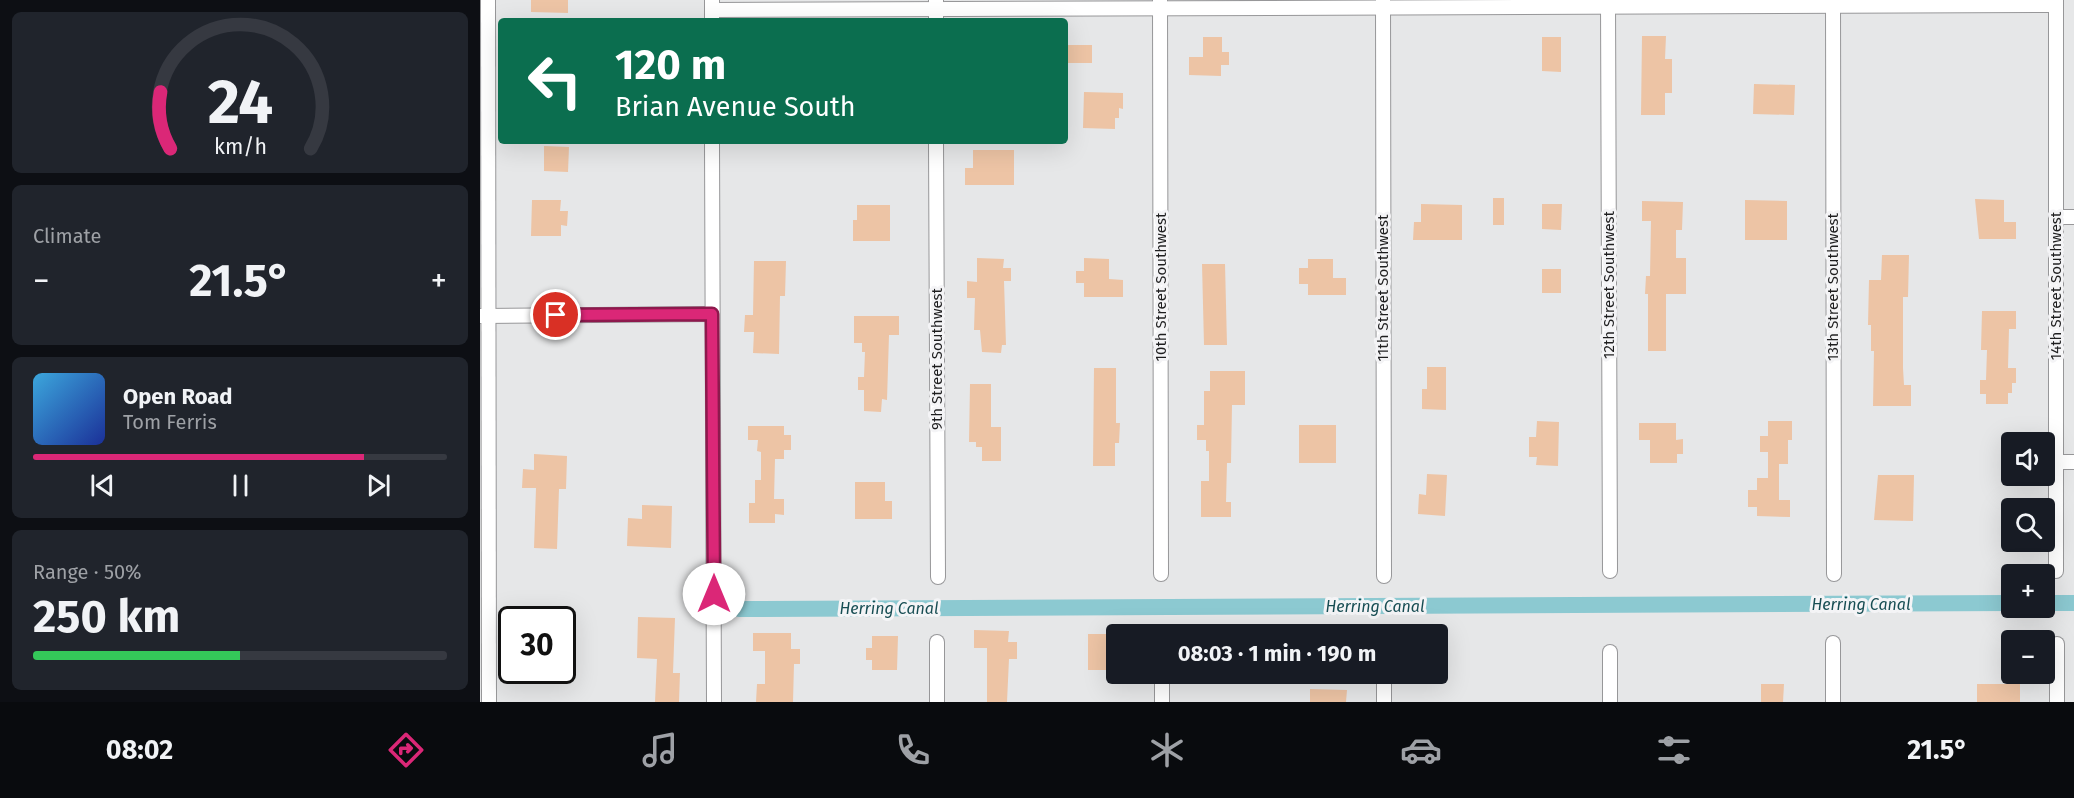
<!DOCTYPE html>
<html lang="en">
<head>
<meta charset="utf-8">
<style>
  :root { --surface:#171b24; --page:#20242c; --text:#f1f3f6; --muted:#9ea1a6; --line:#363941; --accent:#db2777 }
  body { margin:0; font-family:"Fira Sans",sans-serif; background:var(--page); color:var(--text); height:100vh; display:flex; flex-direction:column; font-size:22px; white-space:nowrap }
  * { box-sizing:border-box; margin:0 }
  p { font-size:20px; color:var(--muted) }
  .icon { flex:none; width:33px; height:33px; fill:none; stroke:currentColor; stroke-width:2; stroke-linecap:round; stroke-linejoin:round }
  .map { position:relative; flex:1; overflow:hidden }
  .panel { display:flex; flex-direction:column; gap:12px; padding:12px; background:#0d0f14; width:480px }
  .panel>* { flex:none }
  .hud { position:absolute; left:18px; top:18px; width:570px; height:126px; border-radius:6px; box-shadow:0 6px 24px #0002; background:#0b6e4f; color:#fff; overflow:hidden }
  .fabs { position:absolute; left:1521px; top:432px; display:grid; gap:12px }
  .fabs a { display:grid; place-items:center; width:54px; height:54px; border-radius:6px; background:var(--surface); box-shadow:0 6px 24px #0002; font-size:30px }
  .speed { position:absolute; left:18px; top:606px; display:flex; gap:12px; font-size:30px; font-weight:700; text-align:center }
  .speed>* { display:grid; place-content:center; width:78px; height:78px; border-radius:50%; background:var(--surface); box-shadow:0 6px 24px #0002; line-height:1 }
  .speed .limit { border:3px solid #111; border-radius:9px; background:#fff; color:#111 }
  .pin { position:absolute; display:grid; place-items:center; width:51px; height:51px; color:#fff; margin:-26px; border:3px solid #fff; border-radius:50%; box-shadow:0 2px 6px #0007 }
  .me { position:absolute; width:66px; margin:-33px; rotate:0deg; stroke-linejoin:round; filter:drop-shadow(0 0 4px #0008) }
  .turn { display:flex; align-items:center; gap:21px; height:126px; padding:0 18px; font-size:27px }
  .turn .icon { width:78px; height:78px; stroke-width:2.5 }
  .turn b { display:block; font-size:42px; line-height:51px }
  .big { font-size:45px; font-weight:700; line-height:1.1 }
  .panel .widget { flex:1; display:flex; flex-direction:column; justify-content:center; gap:9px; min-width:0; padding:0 21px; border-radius:9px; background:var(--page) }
  .panel .dial { align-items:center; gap:0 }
  .dial svg { height:156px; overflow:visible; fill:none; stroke:var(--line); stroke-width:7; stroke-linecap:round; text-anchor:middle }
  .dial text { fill:var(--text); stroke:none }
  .song { display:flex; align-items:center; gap:18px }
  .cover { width:72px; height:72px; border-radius:9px; background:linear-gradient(135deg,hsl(200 70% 55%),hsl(230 70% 35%)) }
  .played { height:6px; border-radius:3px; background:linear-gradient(90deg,var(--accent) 80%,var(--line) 80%) }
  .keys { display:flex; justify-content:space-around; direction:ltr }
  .heat { display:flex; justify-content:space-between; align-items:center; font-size:33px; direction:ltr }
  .charge { height:9px; border-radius:4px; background:linear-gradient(90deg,#34c759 50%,var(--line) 0) }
  .trip { position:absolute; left:626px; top:624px; width:342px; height:60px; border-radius:6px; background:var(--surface); box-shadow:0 6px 24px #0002; font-weight:700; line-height:60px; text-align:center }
  .dock { display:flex; height:96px; justify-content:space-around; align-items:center; background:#090b0e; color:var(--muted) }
  .dock .icon { width:42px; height:42px }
  .dock .current { color:var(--accent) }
  .dock b { font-size:27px; color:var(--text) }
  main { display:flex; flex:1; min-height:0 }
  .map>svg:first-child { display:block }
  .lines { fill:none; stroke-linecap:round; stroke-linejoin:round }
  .canal { stroke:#8cc9d1; stroke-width:16 }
  .building { fill:#edc4a5 }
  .street-casing { stroke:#979799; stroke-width:16 }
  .street { stroke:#fff; stroke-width:14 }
  .route-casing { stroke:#8e194d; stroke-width:15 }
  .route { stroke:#db2777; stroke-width:10 }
  .labels { text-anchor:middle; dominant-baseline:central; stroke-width:6; stroke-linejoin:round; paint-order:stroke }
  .street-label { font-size:15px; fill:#1e1e1f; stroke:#f4f4f6 }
  .water-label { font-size:16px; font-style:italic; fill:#174d53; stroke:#f4f4f6 }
</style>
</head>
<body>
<main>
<section class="panel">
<div class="widget dial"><svg viewBox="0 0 100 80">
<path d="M14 69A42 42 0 1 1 86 69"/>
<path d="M14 69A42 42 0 0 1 9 40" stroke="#db2777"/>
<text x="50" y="56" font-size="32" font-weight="700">24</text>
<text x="50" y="72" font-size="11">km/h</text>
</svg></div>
<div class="widget"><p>Climate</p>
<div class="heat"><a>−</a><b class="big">21.5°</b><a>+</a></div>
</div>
<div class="widget">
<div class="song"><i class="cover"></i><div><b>Open Road</b><p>Tom Ferris</p></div></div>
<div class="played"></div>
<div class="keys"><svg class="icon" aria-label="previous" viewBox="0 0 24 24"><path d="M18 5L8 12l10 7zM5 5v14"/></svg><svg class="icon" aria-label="pause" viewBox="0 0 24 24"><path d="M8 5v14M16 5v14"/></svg><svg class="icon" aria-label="next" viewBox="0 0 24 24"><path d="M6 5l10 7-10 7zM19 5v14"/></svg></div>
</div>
<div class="widget"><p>Range · 50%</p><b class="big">250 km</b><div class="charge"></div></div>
</section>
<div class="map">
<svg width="1594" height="702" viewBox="0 0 1594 702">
  <rect width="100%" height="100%" fill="#e6e7e8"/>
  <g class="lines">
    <g class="canal">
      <path d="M1564,603H1594"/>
      <path d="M259,609L1532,603"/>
    </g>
  </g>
  <g class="building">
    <path d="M51,0H88V13L51,12Z"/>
    <path d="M1162,36H1186L1185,59H1192V93H1185V115H1161Z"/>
    <path d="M723,37H742V52H749V65H741V76L709,75V57H723Z"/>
    <path d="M1062,37H1081V72L1062,71Z"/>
    <rect x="585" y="45" width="27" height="18"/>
    <path d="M1274,84L1315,85L1314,115L1273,114Z"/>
    <path d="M604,92L643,93V109L639,108V118H635V129L603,128Z"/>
    <path d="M64,146L89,147L88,172L64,171Z"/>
    <path d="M493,150H534V185H485V168H493Z"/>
    <rect x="1013" y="198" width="11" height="27"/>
    <path d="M1495,199L1524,200V222H1536V239H1499Z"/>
    <path d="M52,200H81L80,211H88L87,226L81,225V236H51Z"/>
    <path d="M1265,200L1307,201V240H1265Z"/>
    <path d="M1162,201L1203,202L1202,230H1196V258H1206V294H1186V351H1168V294H1165L1166,276H1170L1171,221H1162Z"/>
    <path d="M941,204L982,205V240H933L934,222H941Z"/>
    <path d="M1062,204H1082L1081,230L1062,229Z"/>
    <path d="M377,205H410V241H373V220H377Z"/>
    <path d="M1402,255H1429L1428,297H1423V368L1424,385H1431V406H1393L1394,351H1391V325H1388L1389,280H1401Z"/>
    <path d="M497,258L524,259L523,268H531V281H524L526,345H522L521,353L502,352L500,330H494L495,298H487V281L497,282Z"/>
    <path d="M604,258L629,259V279L643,280V297H604V283H596V271H604Z"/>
    <path d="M828,259H853V278H866V295H828V284H819V268H828Z"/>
    <path d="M274,261H306L305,296H300L299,354L273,353L274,332H264L265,315H273Z"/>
    <path d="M722,264H745L747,345H724Z"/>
    <rect x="1062" y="269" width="19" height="24"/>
    <path d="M1502,311H1536V329H1529L1528,368H1536V383H1532V393H1528V404H1506V394H1500V380H1506L1507,350H1501Z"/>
    <path d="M374,316H419V335H409L407,400L402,399L401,412L384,411V390H378V377H384L385,352H382V343H374Z"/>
    <path d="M947,367H966V410L942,409V389H947Z"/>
    <path d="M614,368H636V423H640L639,443H635V466H613Z"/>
    <path d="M730,371H765V405H752L751,463H747L746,502H751V517H721V481H729V451H726V440H717V425H724V391H730Z"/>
    <path d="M490,384H511V427H521V461H502V447H496V442H489Z"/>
    <path d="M1057,421L1079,422L1078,466L1056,465L1057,457H1049V437H1056Z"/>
    <path d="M1288,421H1312V440H1308V464H1299V500H1310V517L1277,516V507H1268V490H1277V478H1288V452H1280V436H1288Z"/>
    <path d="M1159,423H1196V440L1203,439V454H1197V463H1170V440H1159Z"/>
    <rect x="819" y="425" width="37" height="38"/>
    <path d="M268,426H304V435H311V450H304V459H295L294,499H304V515L295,514V523H269V503H275V480H281V452L277,451L278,440H268Z"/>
    <path d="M54,454L87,456L86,489H79L77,549L54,548L56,488H42L43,469L54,470Z"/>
    <path d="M947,474L967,475L965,516L938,514L939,494L946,495Z"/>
    <path d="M1398,475H1434L1433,521L1394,520Z"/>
    <path d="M375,482H405V501H412V519H375Z"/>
    <path d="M162,505L192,506L191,548L147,546L148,518L162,519Z"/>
    <path d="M158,617L195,618L193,673H200L199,702H175L177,659L157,658Z"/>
    <path d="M494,630L529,631L528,642H537V659H529L527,702H507V648H494Z"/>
    <path d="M273,633H311V649H320V664H314L313,702H276L277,684H285V651H273Z"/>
    <rect x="608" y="634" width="28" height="36"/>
    <path d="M392,636H418L417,670H392V660H386V648H392Z"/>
    <path d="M1281,684H1304L1303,702H1281Z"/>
    <rect x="1497" y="684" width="43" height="18"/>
    <path d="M830,689L867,690L866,702H830Z"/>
  </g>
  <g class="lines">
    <defs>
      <g id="street">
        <path d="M8,0L9,702"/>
        <path d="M680,0L681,574"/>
        <path d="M903,0L904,576"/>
        <path d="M1128,0L1130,571"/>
        <path d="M1353,0L1354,574"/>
        <path d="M1576,0V571"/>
        <path d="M232,10L1576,5"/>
        <path d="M232,21V0"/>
        <path d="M456,21V0"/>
        <path d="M232,141L234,702"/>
        <path d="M456,141L458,577"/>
        <path d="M1576,217H1594"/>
        <path d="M1,316L232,314"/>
        <path d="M1577,462H1594"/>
        <path d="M457,642V702"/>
        <path d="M1353,643V702"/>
        <path d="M1130,652V702"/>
        <path d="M682,674V702"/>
        <path d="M904,674V702"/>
        <path d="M1577,702V644"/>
      </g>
    </defs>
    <use href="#street" class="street-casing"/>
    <use href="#street" class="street"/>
  </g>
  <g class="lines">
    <defs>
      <path id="route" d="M76,315L232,314L234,594"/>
    </defs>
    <use href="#route" class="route-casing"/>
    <use href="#route" class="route"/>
  </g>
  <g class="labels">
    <g class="street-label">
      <text transform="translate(1129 285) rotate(-90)">12th Street Southwest</text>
      <text transform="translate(1576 286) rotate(-90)">14th Street Southwest</text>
      <text transform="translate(681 287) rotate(-90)">10th Street Southwest</text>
      <text transform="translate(1353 287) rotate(-90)">13th Street Southwest</text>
      <text transform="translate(903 288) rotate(-90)">11th Street Southwest</text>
      <text transform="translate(457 359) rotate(-90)">9th Street Southwest</text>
    </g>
    <g class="water-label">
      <text x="1381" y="604">Herring Canal</text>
      <text x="895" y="606">Herring Canal</text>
      <text x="409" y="608">Herring Canal</text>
    </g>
  </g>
</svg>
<div class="fabs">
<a><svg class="icon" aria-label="sound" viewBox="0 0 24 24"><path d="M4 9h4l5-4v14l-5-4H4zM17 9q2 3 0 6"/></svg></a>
<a><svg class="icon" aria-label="search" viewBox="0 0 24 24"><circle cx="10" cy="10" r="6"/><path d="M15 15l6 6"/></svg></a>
<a>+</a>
<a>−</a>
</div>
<div class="speed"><div class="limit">30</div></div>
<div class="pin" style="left:76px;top:315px;background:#d93025"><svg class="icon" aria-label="arrive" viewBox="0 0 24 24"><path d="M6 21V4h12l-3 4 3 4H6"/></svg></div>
<svg class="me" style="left:234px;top:594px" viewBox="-20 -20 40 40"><circle r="19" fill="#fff"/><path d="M0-13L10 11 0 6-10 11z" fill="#db2777"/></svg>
<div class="trip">08:03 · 1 min · 190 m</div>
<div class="hud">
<div class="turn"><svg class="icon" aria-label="left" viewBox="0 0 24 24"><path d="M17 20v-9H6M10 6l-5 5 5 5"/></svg><div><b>120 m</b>Brian Avenue South</div></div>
</div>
</div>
</main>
<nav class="dock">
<b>08:02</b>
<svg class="icon current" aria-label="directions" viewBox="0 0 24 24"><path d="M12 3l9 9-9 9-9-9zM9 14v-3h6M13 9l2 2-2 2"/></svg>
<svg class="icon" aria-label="music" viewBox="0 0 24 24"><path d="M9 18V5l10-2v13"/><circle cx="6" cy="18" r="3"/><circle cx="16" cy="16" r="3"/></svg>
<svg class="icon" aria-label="phone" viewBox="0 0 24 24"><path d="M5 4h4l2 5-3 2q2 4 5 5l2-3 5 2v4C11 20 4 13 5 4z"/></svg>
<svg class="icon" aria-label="climate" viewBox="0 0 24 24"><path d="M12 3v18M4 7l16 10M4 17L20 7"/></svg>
<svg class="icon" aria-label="car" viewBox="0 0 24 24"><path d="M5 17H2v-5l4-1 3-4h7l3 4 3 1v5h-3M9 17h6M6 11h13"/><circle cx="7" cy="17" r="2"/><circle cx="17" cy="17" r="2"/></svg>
<svg class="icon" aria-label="filters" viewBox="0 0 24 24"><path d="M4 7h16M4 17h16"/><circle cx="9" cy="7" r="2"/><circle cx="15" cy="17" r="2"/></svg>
<b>21.5°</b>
</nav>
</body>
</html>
